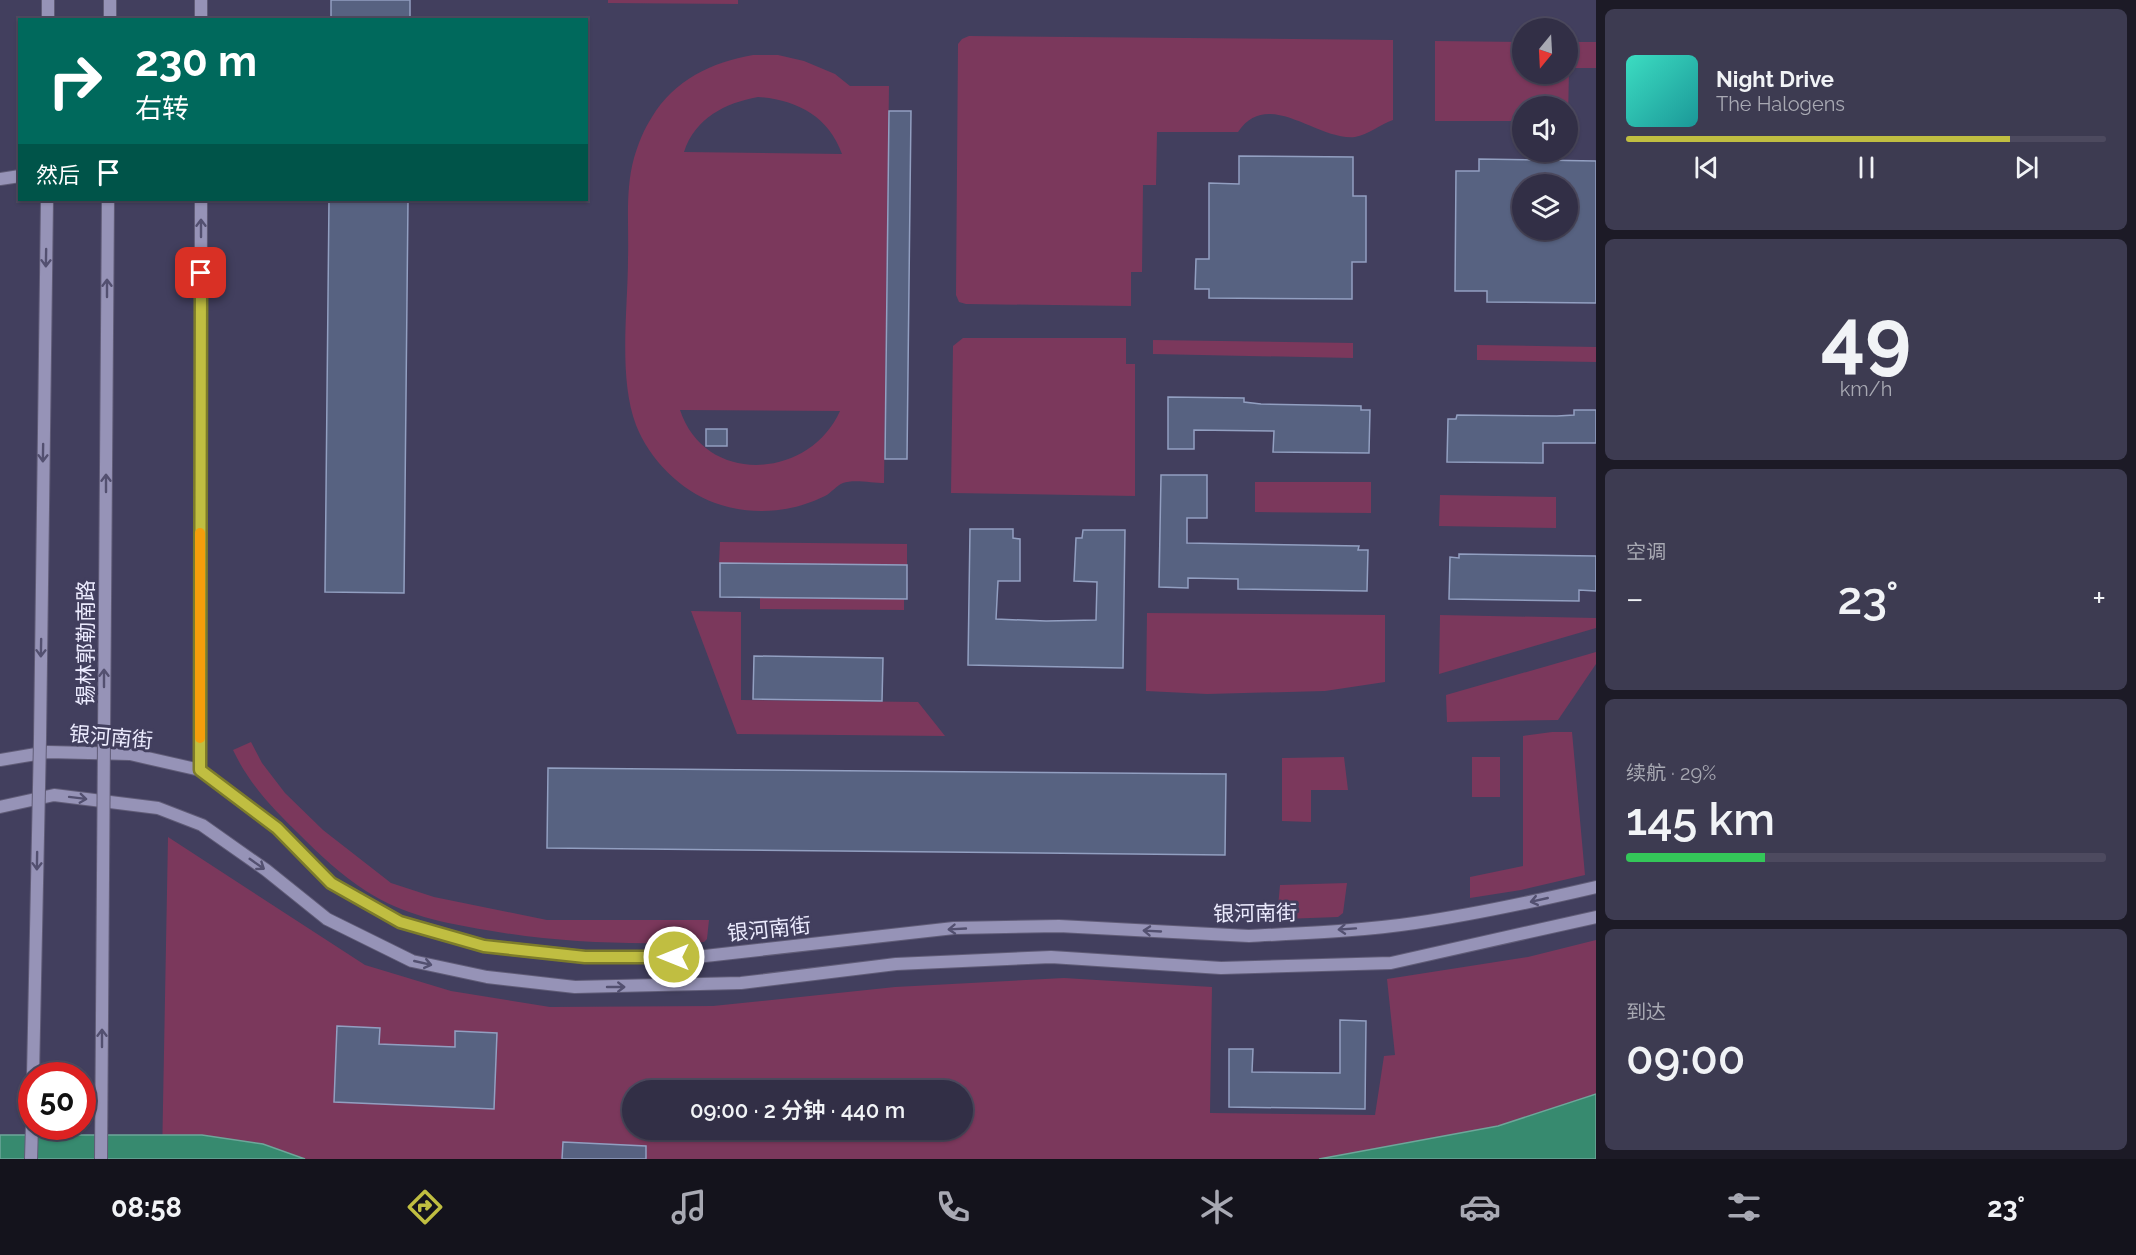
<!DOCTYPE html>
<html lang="zh">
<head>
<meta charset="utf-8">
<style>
  :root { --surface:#322f46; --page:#3d3b51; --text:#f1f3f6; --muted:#a8a9b3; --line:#4d4a5f; --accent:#c0be41 }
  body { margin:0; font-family:Raleway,"Noto Sans SC",sans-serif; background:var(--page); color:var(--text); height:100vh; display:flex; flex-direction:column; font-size:22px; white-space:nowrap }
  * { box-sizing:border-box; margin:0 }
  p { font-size:20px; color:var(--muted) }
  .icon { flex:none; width:33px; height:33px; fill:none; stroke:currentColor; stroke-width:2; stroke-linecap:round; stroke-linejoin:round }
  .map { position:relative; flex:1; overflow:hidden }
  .side { display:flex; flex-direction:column; gap:9px; padding:9px; background:#1c1a26; width:540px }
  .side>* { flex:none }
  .top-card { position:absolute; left:18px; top:18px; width:570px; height:183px; border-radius:0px; box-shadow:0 2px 4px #0004,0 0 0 2px var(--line); background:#00695c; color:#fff; overflow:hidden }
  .needle { width:39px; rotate:198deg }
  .tools { position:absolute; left:1512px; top:18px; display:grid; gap:12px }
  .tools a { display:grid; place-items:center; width:66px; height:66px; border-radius:50%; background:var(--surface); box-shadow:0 2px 4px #0004,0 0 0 2px var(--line); font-size:30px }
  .speed { position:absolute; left:18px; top:1062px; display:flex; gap:12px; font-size:30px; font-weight:700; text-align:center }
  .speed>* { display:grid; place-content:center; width:78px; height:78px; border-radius:50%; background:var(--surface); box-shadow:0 2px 4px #0004,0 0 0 2px var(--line); line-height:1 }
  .speed .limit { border:9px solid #d22; background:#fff; color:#111 }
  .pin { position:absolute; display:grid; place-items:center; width:51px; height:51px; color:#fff; margin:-26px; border-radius:12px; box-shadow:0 3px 9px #0006 }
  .me { position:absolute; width:66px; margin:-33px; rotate:270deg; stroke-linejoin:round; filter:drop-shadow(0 0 4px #0008) }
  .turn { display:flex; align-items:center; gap:21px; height:126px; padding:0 18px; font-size:27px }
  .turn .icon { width:78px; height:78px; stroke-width:2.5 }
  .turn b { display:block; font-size:42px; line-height:51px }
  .then { display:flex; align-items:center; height:57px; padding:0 18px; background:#0003; gap:12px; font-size:22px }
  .big { font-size:45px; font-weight:600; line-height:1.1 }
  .side .card { flex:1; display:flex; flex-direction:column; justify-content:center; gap:9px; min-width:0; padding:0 21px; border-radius:9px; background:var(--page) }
  .side .dial { align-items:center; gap:0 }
  .dial b { font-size:78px; line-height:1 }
  .song { display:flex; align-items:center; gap:18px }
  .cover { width:72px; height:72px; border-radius:9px; background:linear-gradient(135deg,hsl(170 70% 55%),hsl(180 70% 35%)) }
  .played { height:6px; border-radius:3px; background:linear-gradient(90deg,var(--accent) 80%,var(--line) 80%) }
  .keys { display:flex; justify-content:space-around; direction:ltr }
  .heat { display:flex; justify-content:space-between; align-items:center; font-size:33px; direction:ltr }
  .charge { height:9px; border-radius:4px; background:linear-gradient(90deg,#34c759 29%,var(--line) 0) }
  .trip { position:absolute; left:622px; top:1080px; width:351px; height:60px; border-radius:30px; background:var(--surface); box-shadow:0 2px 4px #0004,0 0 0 2px var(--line); font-weight:600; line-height:60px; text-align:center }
  .menu { display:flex; height:96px; justify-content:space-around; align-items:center; background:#14131c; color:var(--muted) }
  .menu .icon { width:42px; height:42px }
  .menu .current { color:var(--accent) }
  .menu b { font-size:27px; color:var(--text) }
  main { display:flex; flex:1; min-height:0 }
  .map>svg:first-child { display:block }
  .green { fill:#7b385c; fill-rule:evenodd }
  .water { fill:#378a6f; stroke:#6da79a; stroke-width:1.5 }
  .building { fill:#576281; stroke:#929fc1; stroke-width:1.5; fill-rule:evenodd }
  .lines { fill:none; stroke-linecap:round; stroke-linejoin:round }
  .secondary-casing { stroke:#605c77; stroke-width:14 }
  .secondary { stroke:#9693b7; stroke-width:12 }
  .secondary-bridge-casing { stroke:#605c77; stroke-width:14; stroke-linecap:butt }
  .secondary-bridge { stroke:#9693b7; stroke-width:12 }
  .oneway { stroke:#535070 }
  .route-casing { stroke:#7d7c2a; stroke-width:15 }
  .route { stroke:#c0be41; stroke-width:10 }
  .slow { stroke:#f59e0b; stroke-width:10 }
  .labels { text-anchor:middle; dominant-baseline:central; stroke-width:6; stroke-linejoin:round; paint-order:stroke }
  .street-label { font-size:21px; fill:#ecebfe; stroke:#423f5e }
</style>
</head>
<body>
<main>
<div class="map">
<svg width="1596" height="1159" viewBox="0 0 1596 1159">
  <rect width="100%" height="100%" fill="#423f5e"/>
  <g class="green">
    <path d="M608,0H738V4L608,3Z"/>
    <path d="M969,36L1393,40V120C1381,124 1368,135 1355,137C1317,141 1268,87 1238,132H1157L1156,185H1143L1142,272H1131V306L966,304L959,302L956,295L958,44L962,39Z"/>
    <path d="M1435,41L1522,42V74H1568V42H1596V68H1569L1568,122V106H1522V121H1435Z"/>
    <path d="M753,55H778L804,61L835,74L850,86H889L884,483C873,483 853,479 843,483C837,485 831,493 825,496C791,513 750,516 715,503C681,491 649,459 636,425C618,377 628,309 628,258C629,226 625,190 634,158C638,144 644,129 652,117C674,80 712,62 753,55ZM758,97C797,100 828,116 842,154L684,152C695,118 725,103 758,97ZM680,410L840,411C809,480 705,486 680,410Z"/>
    <path d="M963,338H1126V364H1135V496L951,493L953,346Z"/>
    <path d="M1153,340L1353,343V358L1153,354Z"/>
    <path d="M1477,345L1596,347V362L1477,360Z"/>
    <path d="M1255,482H1371V513L1255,512Z"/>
    <path d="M1440,495L1556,497V528L1439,526Z"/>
    <path d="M720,542L907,544V565L719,563Z"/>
    <path d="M760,598L904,599V610L760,609Z"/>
    <path d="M691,611L741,612V700L918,702L945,736L737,734Z"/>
    <path d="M1147,613L1385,615V682L1325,691L1207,694L1146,691Z"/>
    <path d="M1440,615L1596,618V628L1439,674Z"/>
    <path d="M1596,652V664L1558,720L1447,722L1446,695Z"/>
    <path d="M1552,732H1572L1585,875L1521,890L1470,898V877L1523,866V736Z"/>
    <path d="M251,742L262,763L285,793L323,830L391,883L434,897L547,920H709L707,939L704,942C630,945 559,943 486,930C444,923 403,915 366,891C341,875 320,855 300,835C273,809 249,784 233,750Z"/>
    <path d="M1344,757L1348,790H1311V822L1282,821V758Z"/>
    <rect x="1472" y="757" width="28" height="40"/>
    <path d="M168,837L365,965L451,991L550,1007L713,1006L895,987L1064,978L1212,987L1210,1113L1375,1115L1384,1056L1395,1055L1387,979L1528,957L1596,940V1159H162ZM633,1090H963V1130H633Z"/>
    <path d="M1347,883L1343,913L1338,917L1283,919L1278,907L1280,885Z"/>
  </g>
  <g class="water">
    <path d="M1596,1094V1159H1319L1498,1126Z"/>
    <path d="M0,1135H202L263,1144L305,1159H0Z"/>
  </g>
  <g class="building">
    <rect x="331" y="0" width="79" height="20"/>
    <path d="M889,111H911L907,459H885Z"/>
    <path d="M1239,156L1353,157V196H1366V262H1352V299L1209,298V289H1195L1196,259H1209V183L1239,184Z"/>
    <path d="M1479,159L1596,161V303L1487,302V291H1455L1456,171H1479ZM1522,184H1568V230H1522Z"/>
    <path d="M329,200H408L404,593L325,592Z"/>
    <path d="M1168,397L1244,398V402L1261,404L1361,406V410H1370L1369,453L1273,452L1274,431L1194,430V449H1168Z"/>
    <path d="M1574,410H1596V443H1543V463L1447,462L1448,419H1456L1457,415L1557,416L1574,415Z"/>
    <rect x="706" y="429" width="21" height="17"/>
    <path d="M1161,475H1207V518H1187V543L1359,546L1358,550H1368L1367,591L1238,589V579L1188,578V588L1159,587Z"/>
    <path d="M970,529H1013V538L1020,539V581H998L996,619L1046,621L1096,620L1097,582L1074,581L1076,538H1082L1083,530H1125L1123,668L968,665Z"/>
    <path d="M1459,554L1596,556V591L1579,590V601L1449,599L1450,557L1459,558Z"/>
    <path d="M720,563L907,565V599L720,597Z"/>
    <path d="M754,656L883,658L882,701L753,699Z"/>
    <path d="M548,768L1226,774L1225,855L547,848Z"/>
    <path d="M1340,1020L1366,1021L1365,1109L1229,1107V1049H1253L1252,1072L1340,1073Z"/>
    <path d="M337,1026L380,1028L379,1044L455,1047V1031L497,1033L494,1109L334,1102Z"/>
    <path d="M563,1142L646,1146V1159H562Z"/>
  </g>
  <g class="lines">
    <defs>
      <g id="secondary">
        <path d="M48,20V0"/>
        <path d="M110,20V0"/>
        <path d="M201,20V0"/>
        <path d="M0,179L20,176"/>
        <path d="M104,736L108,200"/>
        <path d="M40,739L47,200"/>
        <path d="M0,760L48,752L130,754L200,770L277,828L331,883L400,922L484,946L585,957H696L954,928L1059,926L1249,936C1304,933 1361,931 1415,923C1476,914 1536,901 1596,887"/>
        <path d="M200,770L201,200"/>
        <path d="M0,807L54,795L158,808L202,825L266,870L327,919L412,961L487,977L575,987L741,983L896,964L1051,957L1221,968L1391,963L1596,917"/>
        <path d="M31,1159L32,1126"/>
      </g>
    </defs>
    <use href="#secondary" class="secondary-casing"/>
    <use href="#secondary" class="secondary"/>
    <defs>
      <g id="secondary-bridge">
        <path d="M33,1076L40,739"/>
        <path d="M101,1159L104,736"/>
      </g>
    </defs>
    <use href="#secondary-bridge" class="secondary-bridge-casing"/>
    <use href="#secondary-bridge" class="secondary-bridge"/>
  </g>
  <defs><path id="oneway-shaft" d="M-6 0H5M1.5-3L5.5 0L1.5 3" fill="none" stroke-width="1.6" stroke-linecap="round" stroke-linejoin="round" transform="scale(1.5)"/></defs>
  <g class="oneway">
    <use href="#oneway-shaft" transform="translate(201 228) rotate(-90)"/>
    <use href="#oneway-shaft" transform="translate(46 258) rotate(91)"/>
    <use href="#oneway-shaft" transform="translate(107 288) rotate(-90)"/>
    <use href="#oneway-shaft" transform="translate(43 453) rotate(91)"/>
    <use href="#oneway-shaft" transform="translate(106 483) rotate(-90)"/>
    <use href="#oneway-shaft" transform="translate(41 648) rotate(91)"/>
    <use href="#oneway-shaft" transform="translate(104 678) rotate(-90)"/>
    <use href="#oneway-shaft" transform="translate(78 798) rotate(7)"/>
    <use href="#oneway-shaft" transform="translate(37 861) rotate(91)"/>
    <use href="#oneway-shaft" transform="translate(257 864) rotate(35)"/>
    <use href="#oneway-shaft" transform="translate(1539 900) rotate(167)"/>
    <use href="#oneway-shaft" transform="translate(957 929) rotate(177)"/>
    <use href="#oneway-shaft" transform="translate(1347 929) rotate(176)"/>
    <use href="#oneway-shaft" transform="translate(1152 931) rotate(-177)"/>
    <use href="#oneway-shaft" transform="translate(423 963) rotate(13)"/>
    <use href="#oneway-shaft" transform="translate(616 987)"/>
    <use href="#oneway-shaft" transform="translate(102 1038) rotate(-90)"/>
  </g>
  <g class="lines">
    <defs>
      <path id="route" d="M201,273L200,770L277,828L331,883L400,922L484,946L585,957H674"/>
    </defs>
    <use href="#route" class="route-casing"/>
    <use href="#route" class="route"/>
    <path class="slow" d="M200,738V533"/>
  </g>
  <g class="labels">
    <g class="street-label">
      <text transform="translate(85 643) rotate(-90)">锡林郭勒南路</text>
      <text transform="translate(111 737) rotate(5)">银河南街</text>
      <text transform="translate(1255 913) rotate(-1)">银河南街</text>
      <text transform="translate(769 929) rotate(-6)">银河南街</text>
    </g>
  </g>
</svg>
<div class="tools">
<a><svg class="needle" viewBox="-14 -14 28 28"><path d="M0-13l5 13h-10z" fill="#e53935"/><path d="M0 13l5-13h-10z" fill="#a8a9b3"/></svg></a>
<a><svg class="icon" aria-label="sound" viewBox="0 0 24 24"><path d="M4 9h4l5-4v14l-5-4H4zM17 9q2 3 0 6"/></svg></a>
<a><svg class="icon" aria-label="layers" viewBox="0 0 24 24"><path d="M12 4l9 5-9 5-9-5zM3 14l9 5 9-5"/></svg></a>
</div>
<div class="speed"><div class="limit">50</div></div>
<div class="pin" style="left:201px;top:273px;background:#d93025"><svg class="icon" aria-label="arrive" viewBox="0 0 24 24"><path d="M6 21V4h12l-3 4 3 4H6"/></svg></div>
<svg class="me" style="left:674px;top:957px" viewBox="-20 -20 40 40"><circle r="17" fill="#c0be41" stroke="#fff" stroke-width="3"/><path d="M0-11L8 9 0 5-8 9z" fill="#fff"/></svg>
<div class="trip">09:00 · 2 分钟 · 440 m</div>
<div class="top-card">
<div class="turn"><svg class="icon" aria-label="right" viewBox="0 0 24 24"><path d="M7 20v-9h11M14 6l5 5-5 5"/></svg><div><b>230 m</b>右转</div></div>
<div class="then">然后<svg class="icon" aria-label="arrive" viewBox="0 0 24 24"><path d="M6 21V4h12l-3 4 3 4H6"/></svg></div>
</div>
</div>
<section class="side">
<div class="card">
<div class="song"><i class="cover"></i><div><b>Night Drive</b><p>The Halogens</p></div></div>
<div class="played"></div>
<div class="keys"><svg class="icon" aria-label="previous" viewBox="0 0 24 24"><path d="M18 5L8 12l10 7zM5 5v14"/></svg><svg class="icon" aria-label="pause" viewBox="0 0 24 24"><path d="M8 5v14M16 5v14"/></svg><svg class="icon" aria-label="next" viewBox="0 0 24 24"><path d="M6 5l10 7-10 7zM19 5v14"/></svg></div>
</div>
<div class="card dial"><b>49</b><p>km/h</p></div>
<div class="card"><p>空调</p>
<div class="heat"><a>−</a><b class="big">23°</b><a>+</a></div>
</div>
<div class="card"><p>续航 · 29%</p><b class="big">145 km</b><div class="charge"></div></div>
<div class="card"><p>到达</p><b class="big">09:00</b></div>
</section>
</main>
<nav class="menu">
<b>08:58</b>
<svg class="icon current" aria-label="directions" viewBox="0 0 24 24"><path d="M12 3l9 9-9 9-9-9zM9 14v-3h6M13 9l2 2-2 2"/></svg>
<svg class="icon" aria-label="music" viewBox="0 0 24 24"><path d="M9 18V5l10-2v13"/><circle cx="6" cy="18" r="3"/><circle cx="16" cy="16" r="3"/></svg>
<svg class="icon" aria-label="phone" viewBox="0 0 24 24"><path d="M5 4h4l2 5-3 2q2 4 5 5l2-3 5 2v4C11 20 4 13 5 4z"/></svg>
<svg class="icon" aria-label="climate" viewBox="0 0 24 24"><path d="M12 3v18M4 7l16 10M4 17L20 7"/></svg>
<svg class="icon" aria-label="car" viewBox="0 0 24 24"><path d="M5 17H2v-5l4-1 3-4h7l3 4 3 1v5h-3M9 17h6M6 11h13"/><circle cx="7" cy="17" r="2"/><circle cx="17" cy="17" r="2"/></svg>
<svg class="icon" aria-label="filters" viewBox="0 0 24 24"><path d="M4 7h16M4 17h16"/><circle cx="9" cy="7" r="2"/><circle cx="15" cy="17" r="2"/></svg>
<b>23°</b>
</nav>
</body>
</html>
